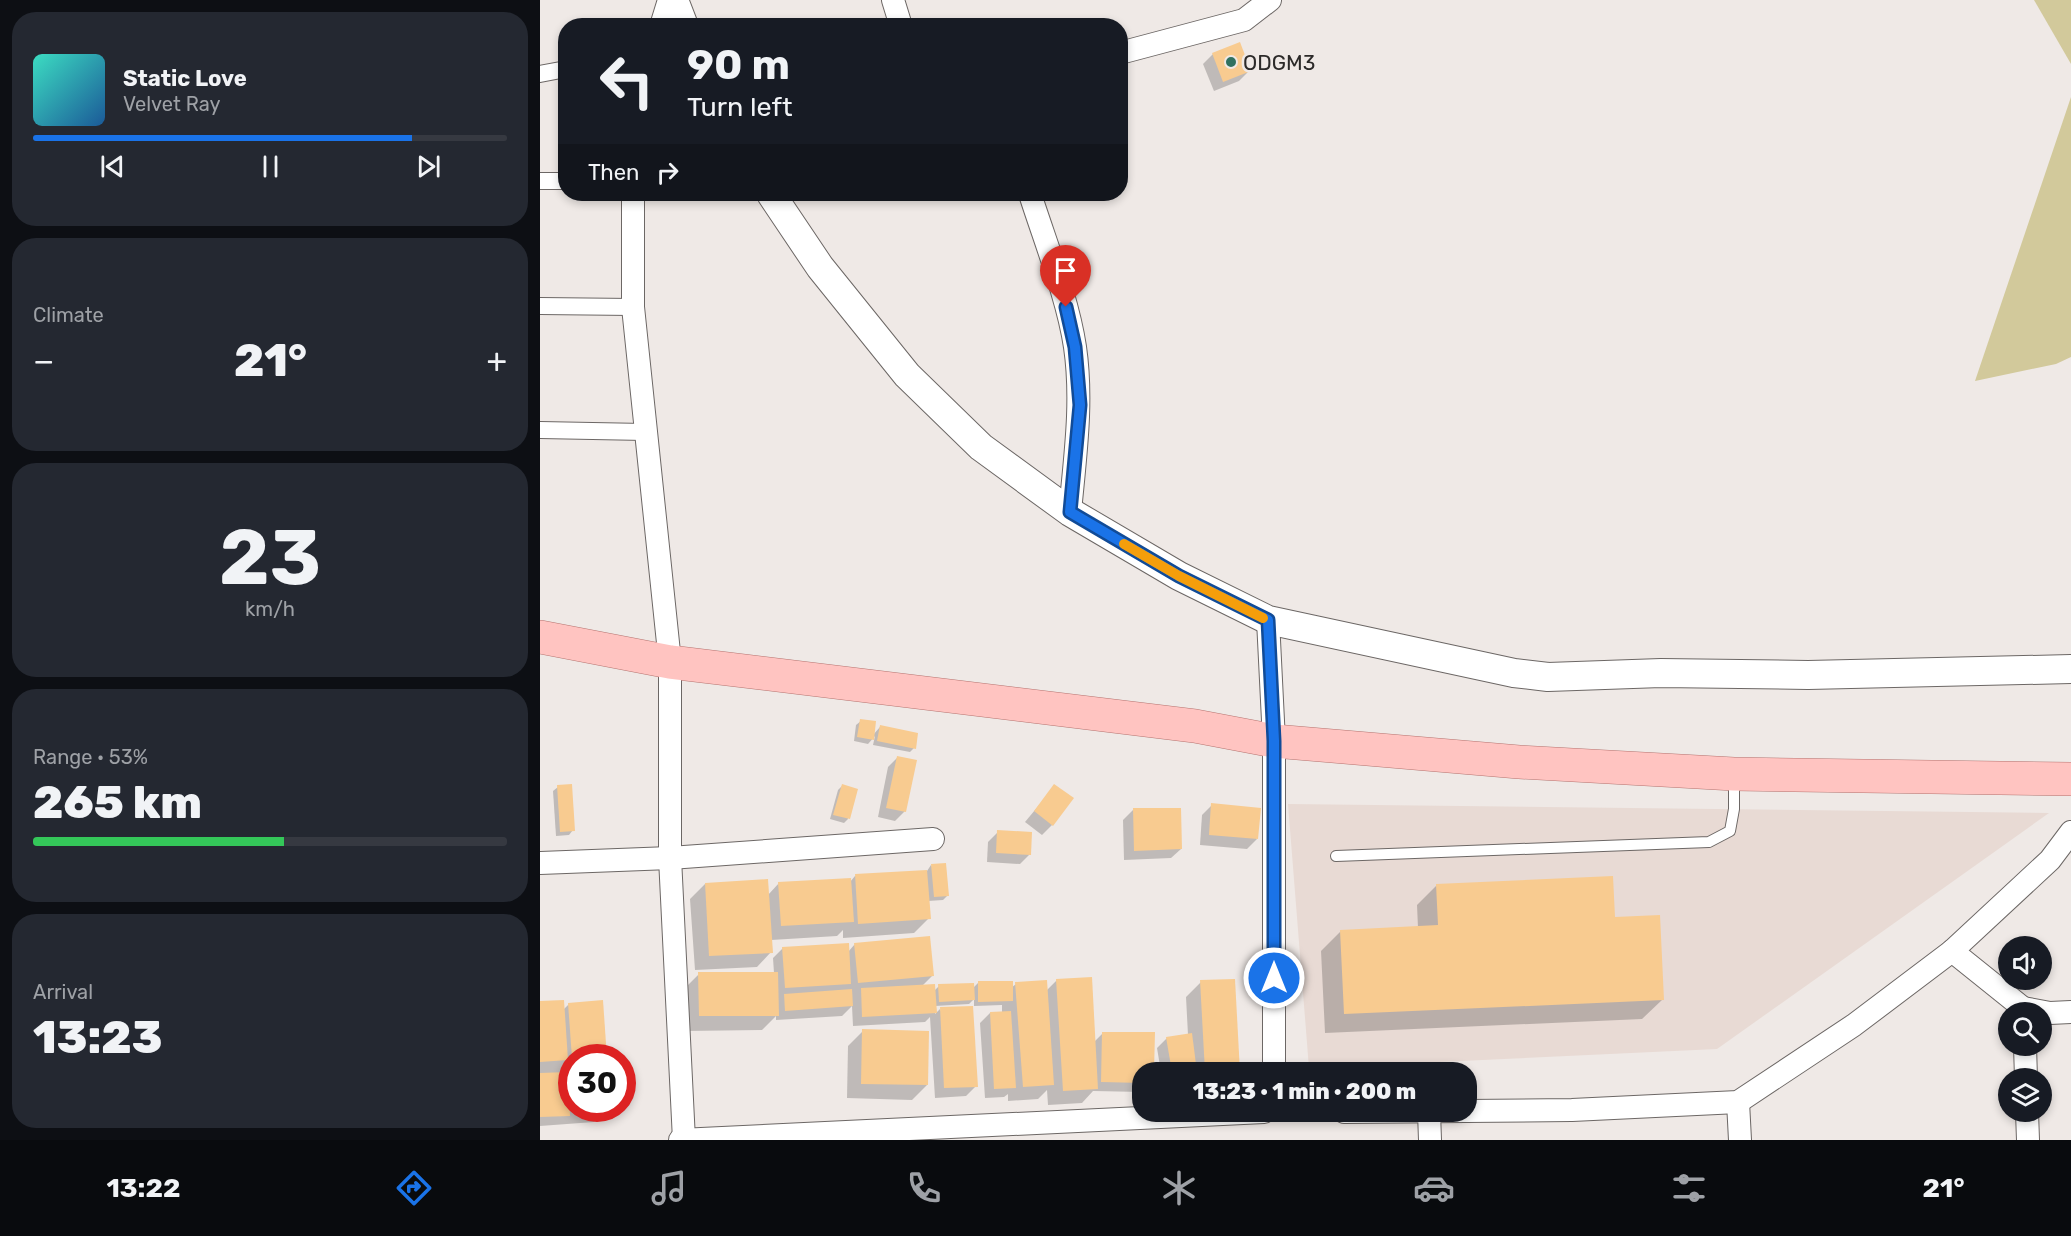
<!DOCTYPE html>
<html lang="en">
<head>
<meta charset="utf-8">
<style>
  :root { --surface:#171b24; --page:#242831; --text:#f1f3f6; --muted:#9ea1a6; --line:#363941; --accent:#1a73e8 }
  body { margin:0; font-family:Rubik,sans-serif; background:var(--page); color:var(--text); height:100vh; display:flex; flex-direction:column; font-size:22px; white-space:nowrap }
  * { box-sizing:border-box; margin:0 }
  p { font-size:20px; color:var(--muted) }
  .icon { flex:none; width:33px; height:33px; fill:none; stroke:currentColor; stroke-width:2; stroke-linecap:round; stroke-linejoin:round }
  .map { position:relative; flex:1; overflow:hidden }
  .sheet { display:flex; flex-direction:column; gap:12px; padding:12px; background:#0d0f14; width:540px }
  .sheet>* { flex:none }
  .banner { position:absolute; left:18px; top:18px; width:570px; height:183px; border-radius:24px; box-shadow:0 3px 9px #0003; background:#171b24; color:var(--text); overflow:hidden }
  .tools { position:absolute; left:1458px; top:936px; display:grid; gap:12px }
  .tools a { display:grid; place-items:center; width:54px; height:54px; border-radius:50%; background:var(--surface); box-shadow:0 3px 9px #0003; font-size:30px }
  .speed { position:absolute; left:18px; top:1044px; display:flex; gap:12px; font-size:30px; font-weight:700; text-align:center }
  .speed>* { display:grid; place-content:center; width:78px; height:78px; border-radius:50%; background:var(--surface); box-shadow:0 3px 9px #0003; line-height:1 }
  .speed .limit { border:9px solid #d22; background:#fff; color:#111 }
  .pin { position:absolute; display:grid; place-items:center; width:51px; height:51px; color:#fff; margin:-62px -26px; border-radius:50% 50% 50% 0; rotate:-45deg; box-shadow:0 0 6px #0007 }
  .pin .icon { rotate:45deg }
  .me { position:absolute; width:66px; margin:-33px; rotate:0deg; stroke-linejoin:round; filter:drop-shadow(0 0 4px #0008) }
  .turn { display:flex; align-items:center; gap:21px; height:126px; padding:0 30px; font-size:27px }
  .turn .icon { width:78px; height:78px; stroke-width:2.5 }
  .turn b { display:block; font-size:42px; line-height:51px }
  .then { display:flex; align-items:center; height:57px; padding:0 30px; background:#0003; gap:12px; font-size:22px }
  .big { font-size:45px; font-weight:800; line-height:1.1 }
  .sheet .tile { flex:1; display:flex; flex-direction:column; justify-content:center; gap:9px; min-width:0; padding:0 21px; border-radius:24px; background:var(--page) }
  .sheet .dial { align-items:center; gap:0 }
  .dial b { font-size:78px; line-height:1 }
  .song { display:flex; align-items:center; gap:18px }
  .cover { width:72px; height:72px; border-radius:9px; background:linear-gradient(135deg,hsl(170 70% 55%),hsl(210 70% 35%)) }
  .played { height:6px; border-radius:3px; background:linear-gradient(90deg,var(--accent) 80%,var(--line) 80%) }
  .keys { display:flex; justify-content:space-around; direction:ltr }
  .heat { display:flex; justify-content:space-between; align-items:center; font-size:33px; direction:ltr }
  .charge { height:9px; border-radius:4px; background:linear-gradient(90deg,#34c759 53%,var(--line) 0) }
  .trip { position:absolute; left:592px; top:1062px; width:345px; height:60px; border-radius:24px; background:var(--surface); box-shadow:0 3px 9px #0003; font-weight:800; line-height:60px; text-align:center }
  .tabs { display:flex; height:96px; justify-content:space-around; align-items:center; background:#090b0e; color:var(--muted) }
  .tabs .icon { width:42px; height:42px }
  .tabs .active { color:var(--accent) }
  .tabs b { font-size:27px; color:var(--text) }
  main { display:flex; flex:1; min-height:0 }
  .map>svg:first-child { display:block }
  .built { fill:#e8dad4 }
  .green { fill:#d2c99b }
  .shadow { fill:#0003 }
  .building { fill:#f8cb90 }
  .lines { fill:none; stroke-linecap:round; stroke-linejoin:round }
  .service-casing { stroke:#6c6765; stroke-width:12 }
  .pedestrian-casing { stroke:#6c6765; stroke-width:18 }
  .minor-casing { stroke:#6c6765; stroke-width:24 }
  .tertiary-casing { stroke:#6c6765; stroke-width:30 }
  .primary-casing { stroke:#b57470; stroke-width:34 }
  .service { stroke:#fff; stroke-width:10 }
  .pedestrian { stroke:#fff; stroke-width:16 }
  .minor { stroke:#fff; stroke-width:22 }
  .tertiary { stroke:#fff; stroke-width:28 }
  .primary { stroke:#ffc4c1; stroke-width:33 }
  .route-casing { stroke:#114b97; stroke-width:15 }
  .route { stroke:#1a73e8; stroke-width:10 }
  .slow { stroke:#f59e0b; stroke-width:10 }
  .poi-dot { fill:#307160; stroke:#efe9e6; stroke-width:2 }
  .labels { text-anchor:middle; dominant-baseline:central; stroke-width:5; stroke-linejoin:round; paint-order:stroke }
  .poi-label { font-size:21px; fill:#2c2a29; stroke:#efe9e6; text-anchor:start }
</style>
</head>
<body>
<main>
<section class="sheet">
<div class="tile">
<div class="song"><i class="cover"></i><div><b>Static Love</b><p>Velvet Ray</p></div></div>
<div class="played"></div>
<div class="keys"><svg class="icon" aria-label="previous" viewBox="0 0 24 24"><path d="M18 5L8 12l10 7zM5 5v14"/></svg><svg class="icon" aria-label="pause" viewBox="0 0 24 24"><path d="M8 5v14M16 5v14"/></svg><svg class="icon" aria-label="next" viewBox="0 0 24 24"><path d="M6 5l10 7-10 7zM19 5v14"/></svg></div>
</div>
<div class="tile"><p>Climate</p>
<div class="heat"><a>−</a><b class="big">21°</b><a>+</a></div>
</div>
<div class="tile dial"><b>23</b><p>km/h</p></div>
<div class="tile"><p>Range · 53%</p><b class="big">265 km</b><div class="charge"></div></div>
<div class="tile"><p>Arrival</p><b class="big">13:23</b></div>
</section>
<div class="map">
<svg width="1531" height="1140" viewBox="0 0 1531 1140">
  <rect width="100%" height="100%" fill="#efe9e6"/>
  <path class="built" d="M748,804L1509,813L1177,1049L769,1068Z"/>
  <g class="green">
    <path d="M1494,0H1531V64Z"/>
    <path d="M1531,97V357L1516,364L1435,381Z"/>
  </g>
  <g class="shadow">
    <path d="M673,54L709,71L699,81L674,91L663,64Z"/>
    <path d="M321,721L333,735L340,727L374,748L370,752L333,745L335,736L328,744L314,741L316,725Z"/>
    <path d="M358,757L365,811L355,821L338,817L348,767Z"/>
    <path d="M302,786L308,819L304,823L290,819L298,790Z"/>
    <path d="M515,786L512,825L502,835L485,822Z"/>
    <path d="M18,787L33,830L29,835L16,836L13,791Z"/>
    <path d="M672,805L717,839L707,849L660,845L662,815Z"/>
    <path d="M593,810L641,849L631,858L584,860L583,820Z"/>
    <path d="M458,832L490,854L480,864L447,862L448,842Z"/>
    <path d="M391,865L408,895L403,900L388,901L389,918L374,933L303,938V930L297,936L231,940V952L217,967L155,970L150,899L165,884L228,895L239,883L310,882L315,876L387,871Z"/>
    <path d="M897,885L1074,919L1122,1000L1102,1019L785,1033L781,951L801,931L878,928L877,905Z"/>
    <path d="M315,944L392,976L382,986L394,991L399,986L433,988L438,983L471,988L476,984L506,991L517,980L554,1042L563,1033L613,1034V1072H603V1092L553,1091L542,1103L508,1105L507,1090L498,1099L468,1101V1094L464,1097L445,1098L440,1023L450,1013H462V1005L434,1006V999L429,1004L395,1006V1014L400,1009L436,1086L426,1096L395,1098L390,1017L385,1022L313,1026L312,1006L302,1016L236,1020V1016L222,1030L145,1031L144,989L159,974L234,973L233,958L243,948L308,952Z"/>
    <path d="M694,980L698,1072H621L617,1048L627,1038L648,1035L646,997L661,982Z"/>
    <path d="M0,1003L24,1009L29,1004L65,1058H32V1108H67L54,1122L0,1126Z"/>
    <path d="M323,1031L387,1085L372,1100L307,1098L308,1046Z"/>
  </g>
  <g class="building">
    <path d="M700,42L711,71L683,82L672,53Z"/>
    <path d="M320,719L336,721L334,740L317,737Z"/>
    <path d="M340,725L378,733L376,749L337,741Z"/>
    <path d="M357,756L377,760L366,812L346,808Z"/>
    <path d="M32,784L35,831L20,832L17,785Z"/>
    <path d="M302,784L318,789L310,819L293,815Z"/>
    <path d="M514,784L534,798L513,826L494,811Z"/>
    <path d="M671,803L721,808L718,839L669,835Z"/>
    <path d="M593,808H641L642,849L594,851Z"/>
    <path d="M457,830L492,832L491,855L456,853Z"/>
    <path d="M406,863L409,896L394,897L391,864Z"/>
    <path d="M387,870L391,919L318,924L315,874Z"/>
    <path d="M1073,876L1075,917L1120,915L1124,1000L804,1014L800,930L898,925L896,884Z"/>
    <path d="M311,878L314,922L241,926L238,882Z"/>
    <path d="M228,879L233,953L169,956L165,883Z"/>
    <path d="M390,936L394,976L318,983L314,943Z"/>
    <path d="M309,943L311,984L245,988L242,947Z"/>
    <path d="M158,972H238L239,1016H159Z"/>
    <path d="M552,977L558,1089L523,1091L516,979Z"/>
    <path d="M695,979L700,1072H665L660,980Z"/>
    <path d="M507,980L514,1085L483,1087L475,982Z"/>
    <path d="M438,981H473V1001L438,1002Z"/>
    <path d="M434,983L435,1000L399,1002L398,984Z"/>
    <path d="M395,984L397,1013L322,1017L321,988Z"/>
    <path d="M312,989L313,1006L245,1011L244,994Z"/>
    <path d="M24,1000L28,1060L0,1062V1001Z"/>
    <path d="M63,1000L67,1058H32L28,1003Z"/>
    <path d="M433,1006L438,1087L404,1088L400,1007Z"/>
    <path d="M471,1011L476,1088L454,1089L450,1012Z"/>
    <path d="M322,1029L389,1031L388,1085L321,1084Z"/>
    <path d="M562,1032H615L614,1072H603V1083L561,1082Z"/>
    <path d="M652,1033L657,1072H632L626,1037Z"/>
    <path d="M28,1072L30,1116L0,1117V1073Z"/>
  </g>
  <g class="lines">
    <defs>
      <path id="service" d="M796,856L1169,842L1190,831L1194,809V779"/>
      <g id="pedestrian">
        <path d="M0,74L26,69"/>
        <path d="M0,181H26"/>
        <path d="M0,306L93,307"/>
        <path d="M0,430L105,432"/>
      </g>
      <g id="minor">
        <path d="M353,0L361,26"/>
        <path d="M121,26L129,0"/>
        <path d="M580,53L704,20L730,0"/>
        <path d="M93,194V307L130,662V858L144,1140"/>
        <path d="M490,194C505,241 528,299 535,347C543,402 535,457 530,512"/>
        <path d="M728,620L734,741V1072"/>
        <path d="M0,863L130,858L393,839"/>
        <path d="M1412,951L1483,1008V1012"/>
        <path d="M1483,1008L1510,1013L1531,1012"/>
        <path d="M1485,1046L1486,1078"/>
        <path d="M1198,1102L1200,1140"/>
        <path d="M804,1112L1032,1110L1198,1102L1314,1025L1412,951L1510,860L1531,832"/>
        <path d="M889,1112L890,1140"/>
        <path d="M1487,1112L1488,1140"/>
        <path d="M140,1140L724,1112"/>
      </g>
      <g id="tertiary">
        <path d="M134,0L144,26"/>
        <path d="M231,194L280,267L367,375L441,447L530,512L639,576L728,620L974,673L1008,677L1121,673L1268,675L1531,669"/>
      </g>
      <path id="primary" d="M0,637L130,662L655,726L734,741L979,762L1194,774L1531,779"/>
    </defs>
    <use href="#service" class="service-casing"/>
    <use href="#pedestrian" class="pedestrian-casing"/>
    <use href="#minor" class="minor-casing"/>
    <use href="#tertiary" class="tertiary-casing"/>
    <use href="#primary" class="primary-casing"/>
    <use href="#service" class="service"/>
    <use href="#pedestrian" class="pedestrian"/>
    <use href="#minor" class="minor"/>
    <use href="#tertiary" class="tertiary"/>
    <use href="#primary" class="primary"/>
  </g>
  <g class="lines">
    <defs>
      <path id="route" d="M526,307L535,347L540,405L530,512L639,576L728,620L734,741V978"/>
    </defs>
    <use href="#route" class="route-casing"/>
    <use href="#route" class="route"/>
    <path class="slow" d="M584,544L639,576L723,618"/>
  </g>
  <circle class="poi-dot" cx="691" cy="62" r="6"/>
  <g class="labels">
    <g class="poi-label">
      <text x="703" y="62">ODGM3</text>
    </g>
  </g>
</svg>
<div class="tools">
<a><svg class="icon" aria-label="sound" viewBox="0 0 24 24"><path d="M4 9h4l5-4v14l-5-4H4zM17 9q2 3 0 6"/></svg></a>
<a><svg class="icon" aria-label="search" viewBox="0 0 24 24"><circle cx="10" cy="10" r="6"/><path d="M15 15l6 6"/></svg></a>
<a><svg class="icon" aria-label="layers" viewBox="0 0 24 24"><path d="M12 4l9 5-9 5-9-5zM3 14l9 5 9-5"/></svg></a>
</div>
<div class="speed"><div class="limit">30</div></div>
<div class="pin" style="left:526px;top:307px;background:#d93025"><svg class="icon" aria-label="arrive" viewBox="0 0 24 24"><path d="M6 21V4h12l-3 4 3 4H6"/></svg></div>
<svg class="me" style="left:734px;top:978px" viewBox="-20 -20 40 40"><circle r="17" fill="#1a73e8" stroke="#fff" stroke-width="3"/><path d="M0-11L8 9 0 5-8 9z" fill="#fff"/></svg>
<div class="trip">13:23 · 1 min · 200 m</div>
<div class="banner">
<div class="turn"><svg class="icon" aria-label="left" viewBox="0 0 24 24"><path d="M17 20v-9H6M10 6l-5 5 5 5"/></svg><div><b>90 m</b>Turn left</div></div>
<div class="then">Then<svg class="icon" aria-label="right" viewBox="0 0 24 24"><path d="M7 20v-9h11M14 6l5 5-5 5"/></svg></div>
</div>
</div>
</main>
<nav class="tabs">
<b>13:22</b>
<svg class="icon active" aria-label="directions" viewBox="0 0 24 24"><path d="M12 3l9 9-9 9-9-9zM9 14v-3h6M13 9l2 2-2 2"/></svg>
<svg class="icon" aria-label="music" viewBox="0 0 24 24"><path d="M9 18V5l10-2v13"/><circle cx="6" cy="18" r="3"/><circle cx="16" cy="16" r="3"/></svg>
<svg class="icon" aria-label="phone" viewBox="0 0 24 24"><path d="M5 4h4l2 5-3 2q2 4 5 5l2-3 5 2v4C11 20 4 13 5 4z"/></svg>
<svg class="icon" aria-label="climate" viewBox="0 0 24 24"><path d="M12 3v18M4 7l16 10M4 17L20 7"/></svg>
<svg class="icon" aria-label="car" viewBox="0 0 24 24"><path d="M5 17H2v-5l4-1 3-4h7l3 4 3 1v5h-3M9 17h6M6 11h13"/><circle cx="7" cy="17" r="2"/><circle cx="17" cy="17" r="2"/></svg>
<svg class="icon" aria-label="filters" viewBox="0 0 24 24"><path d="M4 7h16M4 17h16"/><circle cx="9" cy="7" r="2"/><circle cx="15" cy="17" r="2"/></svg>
<b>21°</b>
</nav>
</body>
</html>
